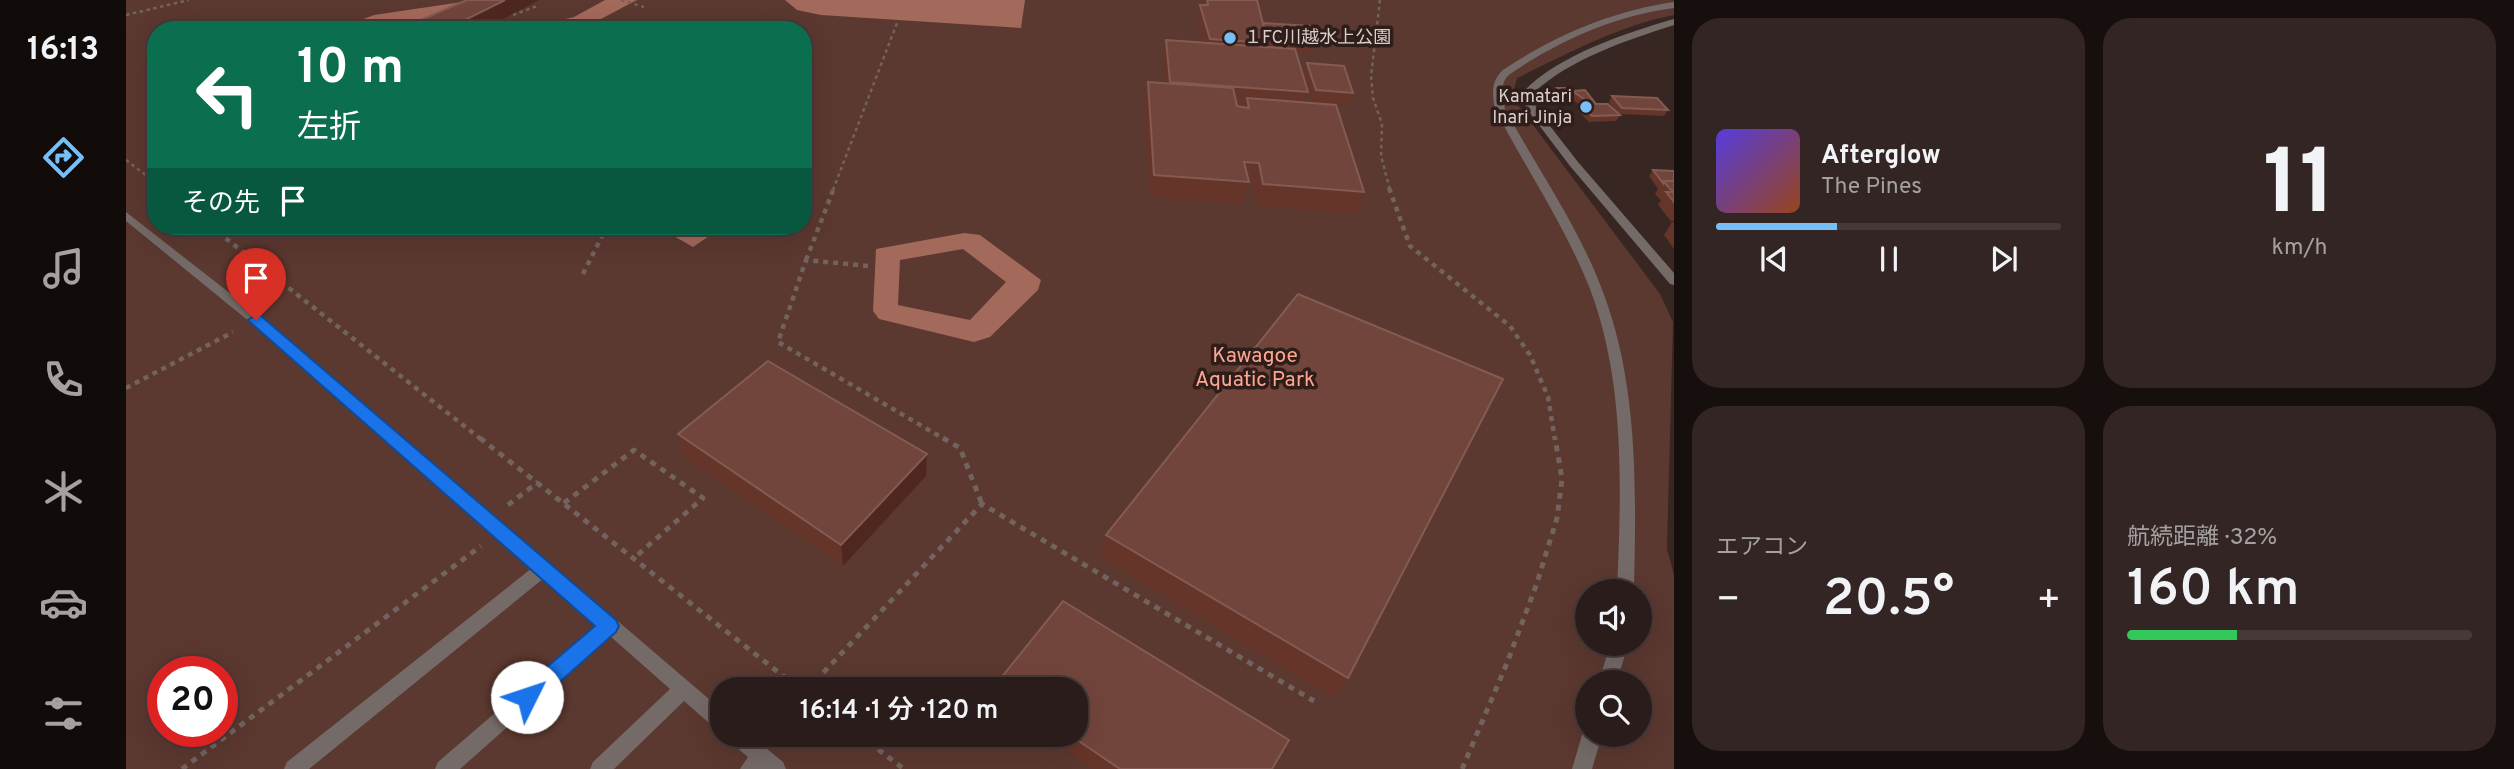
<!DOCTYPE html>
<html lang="ja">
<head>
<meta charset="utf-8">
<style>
  :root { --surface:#2a1c1a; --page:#322523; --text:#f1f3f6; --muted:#a5a1a2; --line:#463a39; --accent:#78bff7 }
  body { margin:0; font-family:Overpass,"Noto Sans JP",sans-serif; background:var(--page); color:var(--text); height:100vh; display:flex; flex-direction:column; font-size:26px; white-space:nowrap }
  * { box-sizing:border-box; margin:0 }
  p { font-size:23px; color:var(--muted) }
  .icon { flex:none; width:38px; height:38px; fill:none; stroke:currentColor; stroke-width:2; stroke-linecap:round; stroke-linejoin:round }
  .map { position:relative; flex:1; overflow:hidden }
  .details { display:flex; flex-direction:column; gap:18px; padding:18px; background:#170f0e; width:840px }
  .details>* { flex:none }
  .guide { position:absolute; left:21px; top:21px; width:665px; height:214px; border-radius:28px; box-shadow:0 7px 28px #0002,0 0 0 2px var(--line); background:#0b6e4f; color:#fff; overflow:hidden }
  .controls { position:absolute; left:1449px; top:579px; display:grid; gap:14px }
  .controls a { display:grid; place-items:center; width:77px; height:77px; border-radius:50%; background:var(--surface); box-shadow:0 7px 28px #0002,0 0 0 2px var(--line); font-size:35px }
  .speed { position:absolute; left:21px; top:656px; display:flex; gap:14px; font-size:35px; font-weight:700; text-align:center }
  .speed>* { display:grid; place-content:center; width:91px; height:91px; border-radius:50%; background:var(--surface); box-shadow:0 7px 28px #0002,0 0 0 2px var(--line); line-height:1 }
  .speed .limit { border:10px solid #d22; background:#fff; color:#111 }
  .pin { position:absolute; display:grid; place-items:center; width:60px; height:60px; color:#fff; margin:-72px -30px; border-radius:50% 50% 50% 0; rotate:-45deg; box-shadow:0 0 7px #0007 }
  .pin .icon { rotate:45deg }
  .me { position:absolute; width:77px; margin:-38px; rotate:49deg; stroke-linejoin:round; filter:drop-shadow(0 0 5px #0008) }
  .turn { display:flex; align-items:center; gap:24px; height:147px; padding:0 35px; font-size:32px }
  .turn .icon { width:91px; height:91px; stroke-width:2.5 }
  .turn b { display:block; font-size:49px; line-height:60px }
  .then { display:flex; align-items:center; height:66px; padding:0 35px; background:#0003; gap:14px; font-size:26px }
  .big { font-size:52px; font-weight:600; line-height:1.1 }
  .details .tile { flex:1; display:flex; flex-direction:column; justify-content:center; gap:10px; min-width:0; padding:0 24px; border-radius:28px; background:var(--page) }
  .details .dial { align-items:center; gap:0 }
  .dial b { font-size:91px; line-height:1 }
  .song { display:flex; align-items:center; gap:21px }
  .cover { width:84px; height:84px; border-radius:10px; background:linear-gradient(135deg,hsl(250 70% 55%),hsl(20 70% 35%)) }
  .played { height:7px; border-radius:4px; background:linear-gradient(90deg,var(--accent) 35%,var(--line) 35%) }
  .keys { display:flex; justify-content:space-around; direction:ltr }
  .heat { display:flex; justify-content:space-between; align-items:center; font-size:38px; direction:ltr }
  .charge { height:10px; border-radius:5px; background:linear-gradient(90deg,#34c759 32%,var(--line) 0) }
  .details .tiles { flex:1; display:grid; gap:18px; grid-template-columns:repeat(2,1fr) }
  .trip { position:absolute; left:584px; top:677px; width:378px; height:70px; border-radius:28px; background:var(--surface); box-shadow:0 7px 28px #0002,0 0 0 2px var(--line); font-weight:600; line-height:70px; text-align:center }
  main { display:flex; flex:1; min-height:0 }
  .dock { display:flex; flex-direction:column; width:126px; justify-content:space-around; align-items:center; background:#110b0a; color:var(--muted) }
  .dock .icon { width:49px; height:49px }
  .dock .current { color:var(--accent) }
  .dock b { font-size:32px; color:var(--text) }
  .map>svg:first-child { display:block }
  .green { fill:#5b3830; fill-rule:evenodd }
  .water { fill:#a3695b; fill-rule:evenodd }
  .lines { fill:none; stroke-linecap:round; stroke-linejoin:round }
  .path-far2 { stroke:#73635f; stroke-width:2.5; stroke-dasharray:3.5 3.5; stroke-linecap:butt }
  .path-far1 { stroke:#73635f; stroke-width:4.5; stroke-dasharray:5 5; stroke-linecap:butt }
  .path { stroke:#73635f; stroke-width:5; stroke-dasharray:6 6; stroke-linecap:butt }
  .lane { fill:#746a68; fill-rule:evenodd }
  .street { fill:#746a68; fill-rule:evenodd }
  .wall { fill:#66352a; fill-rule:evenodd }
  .shaded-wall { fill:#4e2820 }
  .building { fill:#72453c; stroke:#835b52; stroke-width:2 }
  .route { fill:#1a73e8; stroke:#114b97; stroke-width:2 }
  .poi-dot { fill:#78bff7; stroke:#2e1d19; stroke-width:2.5 }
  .labels { text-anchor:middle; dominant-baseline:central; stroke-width:7; stroke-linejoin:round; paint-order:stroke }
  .far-poi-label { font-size:18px; fill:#dbcfcc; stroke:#2e1d19; text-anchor:start }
  .park-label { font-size:21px; fill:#fea692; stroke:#2e1d19 }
</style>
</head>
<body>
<main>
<nav class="dock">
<b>16:13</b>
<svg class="icon current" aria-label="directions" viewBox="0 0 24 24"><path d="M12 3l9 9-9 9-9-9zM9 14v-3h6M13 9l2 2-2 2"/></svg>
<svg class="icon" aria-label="music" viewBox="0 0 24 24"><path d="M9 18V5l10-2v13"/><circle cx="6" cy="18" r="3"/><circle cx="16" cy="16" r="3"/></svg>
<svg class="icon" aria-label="phone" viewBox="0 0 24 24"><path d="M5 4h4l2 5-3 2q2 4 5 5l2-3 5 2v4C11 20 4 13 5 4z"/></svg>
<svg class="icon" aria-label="climate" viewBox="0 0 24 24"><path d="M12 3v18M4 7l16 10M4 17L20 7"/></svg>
<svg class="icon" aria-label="car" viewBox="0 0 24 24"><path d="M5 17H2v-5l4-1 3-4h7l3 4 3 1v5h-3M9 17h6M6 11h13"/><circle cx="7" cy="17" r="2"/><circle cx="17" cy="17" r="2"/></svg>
<svg class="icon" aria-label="filters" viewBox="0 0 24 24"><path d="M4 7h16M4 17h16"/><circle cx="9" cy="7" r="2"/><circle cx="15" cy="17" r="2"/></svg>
</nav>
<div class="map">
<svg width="1548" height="769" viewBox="0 0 1548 769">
  <rect width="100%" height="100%" fill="#382622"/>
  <path class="green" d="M0,0H1548V15C1492,26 1443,53 1391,78L1386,97L1534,294L1547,322L1541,549L1548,575V769H0ZM30,30H677V226H30ZM1461,592H1514V644H1461ZM37,672H96V732H37ZM1461,682H1514V735H1461ZM597,690H950V735H597Z"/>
  <g class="water">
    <path d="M479,0H511L454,30H361L435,20L448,17Z"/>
    <path d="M659,0H899L895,28L695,15L671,10Z"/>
    <path d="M336,2L317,18L263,23L239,30H208L248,15Z"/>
    <path d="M530,226H598L567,247Z"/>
    <path d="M838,233L854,235L915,280L912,290L864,337L848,342L753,319L747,311L750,249ZM837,249L880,282L844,320L772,305L774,260Z"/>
  </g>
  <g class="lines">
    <g class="path-far2">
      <path d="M495,0L518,7"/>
      <path d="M1254,0L1245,76L1247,98L1256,124L1255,156L1264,190"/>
      <path d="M0,15L63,0"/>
      <path d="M387,15L411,6"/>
      <path d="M0,160L30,183"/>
      <path d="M707,190L771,23"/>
    </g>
    <g class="path-far1">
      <path d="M1263,188L1284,246L1384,326L1404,355L1422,397L1429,440"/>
      <path d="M84,226L356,440"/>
      <path d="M680,260L708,188"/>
      <path d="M742,266L680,260L652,342L820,440"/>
      <path d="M457,274L481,226"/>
      <path d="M0,388L107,332"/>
    </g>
    <g class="path">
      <path d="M354,438L675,690"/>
      <path d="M817,438L834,448L856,504"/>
      <path d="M438,503L508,450L577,498L508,558"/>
      <path d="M382,505L412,482"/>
      <path d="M681,690L856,504L1188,701"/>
      <path d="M733,735L778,769"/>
      <path d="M56,769L355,546"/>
      <path d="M1336,769L1381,663L1411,583L1431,518L1436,479L1429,438"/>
    </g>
    <g class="lane">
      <path d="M1548,2V8C1488,16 1434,40 1384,74C1373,83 1376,96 1379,109C1412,170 1453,227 1477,292C1513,387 1510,492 1508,592H1491C1495,492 1500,384 1464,289C1439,226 1400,169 1369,109C1366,93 1365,81 1377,70C1429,35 1486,11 1548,2Z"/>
      <path d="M0,212L151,330L597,711V732L590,729L558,701L488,769H464L467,762L544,689L484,636L334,769H309L312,762L471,625L418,578L183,769H158L161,762L406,568L141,336L0,221Z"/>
      <path d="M1484,644H1502L1491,682H1473Z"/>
      <path d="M1461,728V735H1476L1466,769H1446L1456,735Z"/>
      <path d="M600,735H624L657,762L660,769H614L622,757L603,741Z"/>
    </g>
    <path class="street" d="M1548,19V25C1499,41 1446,58 1407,93L1410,108L1452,162L1548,273V285L1544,284L1444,166L1400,108L1397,92C1430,56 1502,32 1548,19Z"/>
  </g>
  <g class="wall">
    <path d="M341,0L356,30H283L281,26Z"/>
    <path d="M1079,0H1131L1137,24L1189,43L1186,54L1170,53L1182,92L1179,102L1238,192L1230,214L1131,206L1126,184H1122L1116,204L1024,197L1018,102L1022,82L1039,83L1037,56L1040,40L1077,42L1071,20L1074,5H1078ZM1110,104H1120L1119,107L1111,106Z"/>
    <path d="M1181,63L1227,93L1223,105L1187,102L1178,74Z"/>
    <path d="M1431,88L1443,93L1440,99H1432L1428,94Z"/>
    <path d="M1446,91L1470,104L1494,115L1490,121L1463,122L1452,111L1455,106L1443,97Z"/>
    <path d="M1486,96L1542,110L1538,116L1493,114L1483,102Z"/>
    <path d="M1527,170L1548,171V221H1545L1532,205L1535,200L1529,194L1532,189L1523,176Z"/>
    <path d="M1546,222H1548V249L1538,235Z"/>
    <path d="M552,434L800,476L717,566L557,456Z"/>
    <path d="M980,535L1222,678L1208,698L974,557Z"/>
    <path d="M937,601L1163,740L1146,769H966L918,735H950V690H869L870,684Z"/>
  </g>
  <g class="shaded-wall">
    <path d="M379,0H413L356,30H319Z"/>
    <path d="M300,24L302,30H292L291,28Z"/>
    <path d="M801,454L800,476L717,566L715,545Z"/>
  </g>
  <g class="building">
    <path d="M341,0H379L319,30H313L316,28L300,24L291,28L281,26Z"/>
    <path d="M1081,0H1131L1142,43L1084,39L1074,5H1082Z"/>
    <path d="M1137,23L1185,26L1189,43L1142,39Z"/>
    <path d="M1040,40L1169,49L1182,92L1044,82Z"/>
    <path d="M1181,63L1218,66L1227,93L1190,90Z"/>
    <path d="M1022,82L1107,88L1111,106L1123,108L1121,98L1210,105L1238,192L1137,184L1133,163L1118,162L1123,182L1028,175Z"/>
    <path d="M1431,88H1439L1443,93H1435Z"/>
    <path d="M1459,90L1470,104H1482L1494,115L1466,116L1455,105L1464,103L1446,91Z"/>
    <path d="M1486,96L1531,98L1542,110L1496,108Z"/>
    <path d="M1527,170L1548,171V181H1537V183Z"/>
    <path d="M1537,181H1548V202L1540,192H1547Z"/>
    <path d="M1172,294L1377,379L1222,678L980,535Z"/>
    <path d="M642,361L801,454L715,545L552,434Z"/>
    <path d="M937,601L1163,740L1146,769H994L944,735H950V690H878L870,684Z"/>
  </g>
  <path class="route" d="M130,315L135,316L490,620L493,626L490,632L409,704L401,707L394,704L391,697L394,690L469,626L125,323L122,320Z"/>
  <g class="poi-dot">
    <circle cx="1104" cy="38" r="7"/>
    <circle cx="1460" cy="107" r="7"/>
  </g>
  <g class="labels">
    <g class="far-poi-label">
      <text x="1118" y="38">１FC川越水上公園</text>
      <text x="1446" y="97" text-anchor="end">Kamatari<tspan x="1446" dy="21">Inari Jinja</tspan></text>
    </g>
    <g class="park-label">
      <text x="1129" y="356">Kawagoe<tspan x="1129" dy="24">Aquatic Park</tspan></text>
    </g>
  </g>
</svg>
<div class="controls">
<a><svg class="icon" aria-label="sound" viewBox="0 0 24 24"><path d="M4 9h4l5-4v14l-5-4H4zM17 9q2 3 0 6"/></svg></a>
<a><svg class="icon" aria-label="search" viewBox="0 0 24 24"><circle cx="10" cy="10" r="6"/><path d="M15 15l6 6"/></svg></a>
</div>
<div class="speed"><div class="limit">20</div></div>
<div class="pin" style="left:130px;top:320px;background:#d93025"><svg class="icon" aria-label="arrive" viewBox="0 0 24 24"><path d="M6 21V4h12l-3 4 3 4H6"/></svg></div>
<svg class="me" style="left:401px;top:697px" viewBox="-20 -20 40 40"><circle r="19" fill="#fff"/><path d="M0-13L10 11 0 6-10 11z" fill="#1a73e8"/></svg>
<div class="trip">16:14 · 1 分 · 120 m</div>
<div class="guide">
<div class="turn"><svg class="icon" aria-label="left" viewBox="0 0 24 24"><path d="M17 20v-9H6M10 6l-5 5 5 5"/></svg><div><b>10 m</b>左折</div></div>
<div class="then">その先<svg class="icon" aria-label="arrive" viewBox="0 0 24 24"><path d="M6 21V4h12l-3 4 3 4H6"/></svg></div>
</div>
</div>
<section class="details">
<div class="tiles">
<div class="tile">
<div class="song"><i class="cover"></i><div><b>Afterglow</b><p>The Pines</p></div></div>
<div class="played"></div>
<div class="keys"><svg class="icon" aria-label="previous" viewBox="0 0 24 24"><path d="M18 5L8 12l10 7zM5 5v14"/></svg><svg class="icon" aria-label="pause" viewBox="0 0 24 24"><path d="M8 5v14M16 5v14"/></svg><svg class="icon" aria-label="next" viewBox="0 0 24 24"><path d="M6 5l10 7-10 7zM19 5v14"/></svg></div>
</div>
<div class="tile dial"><b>11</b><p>km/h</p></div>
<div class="tile"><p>エアコン</p>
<div class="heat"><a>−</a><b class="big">20.5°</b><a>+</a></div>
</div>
<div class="tile"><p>航続距離 · 32%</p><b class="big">160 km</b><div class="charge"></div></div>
</div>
</section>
</main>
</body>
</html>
